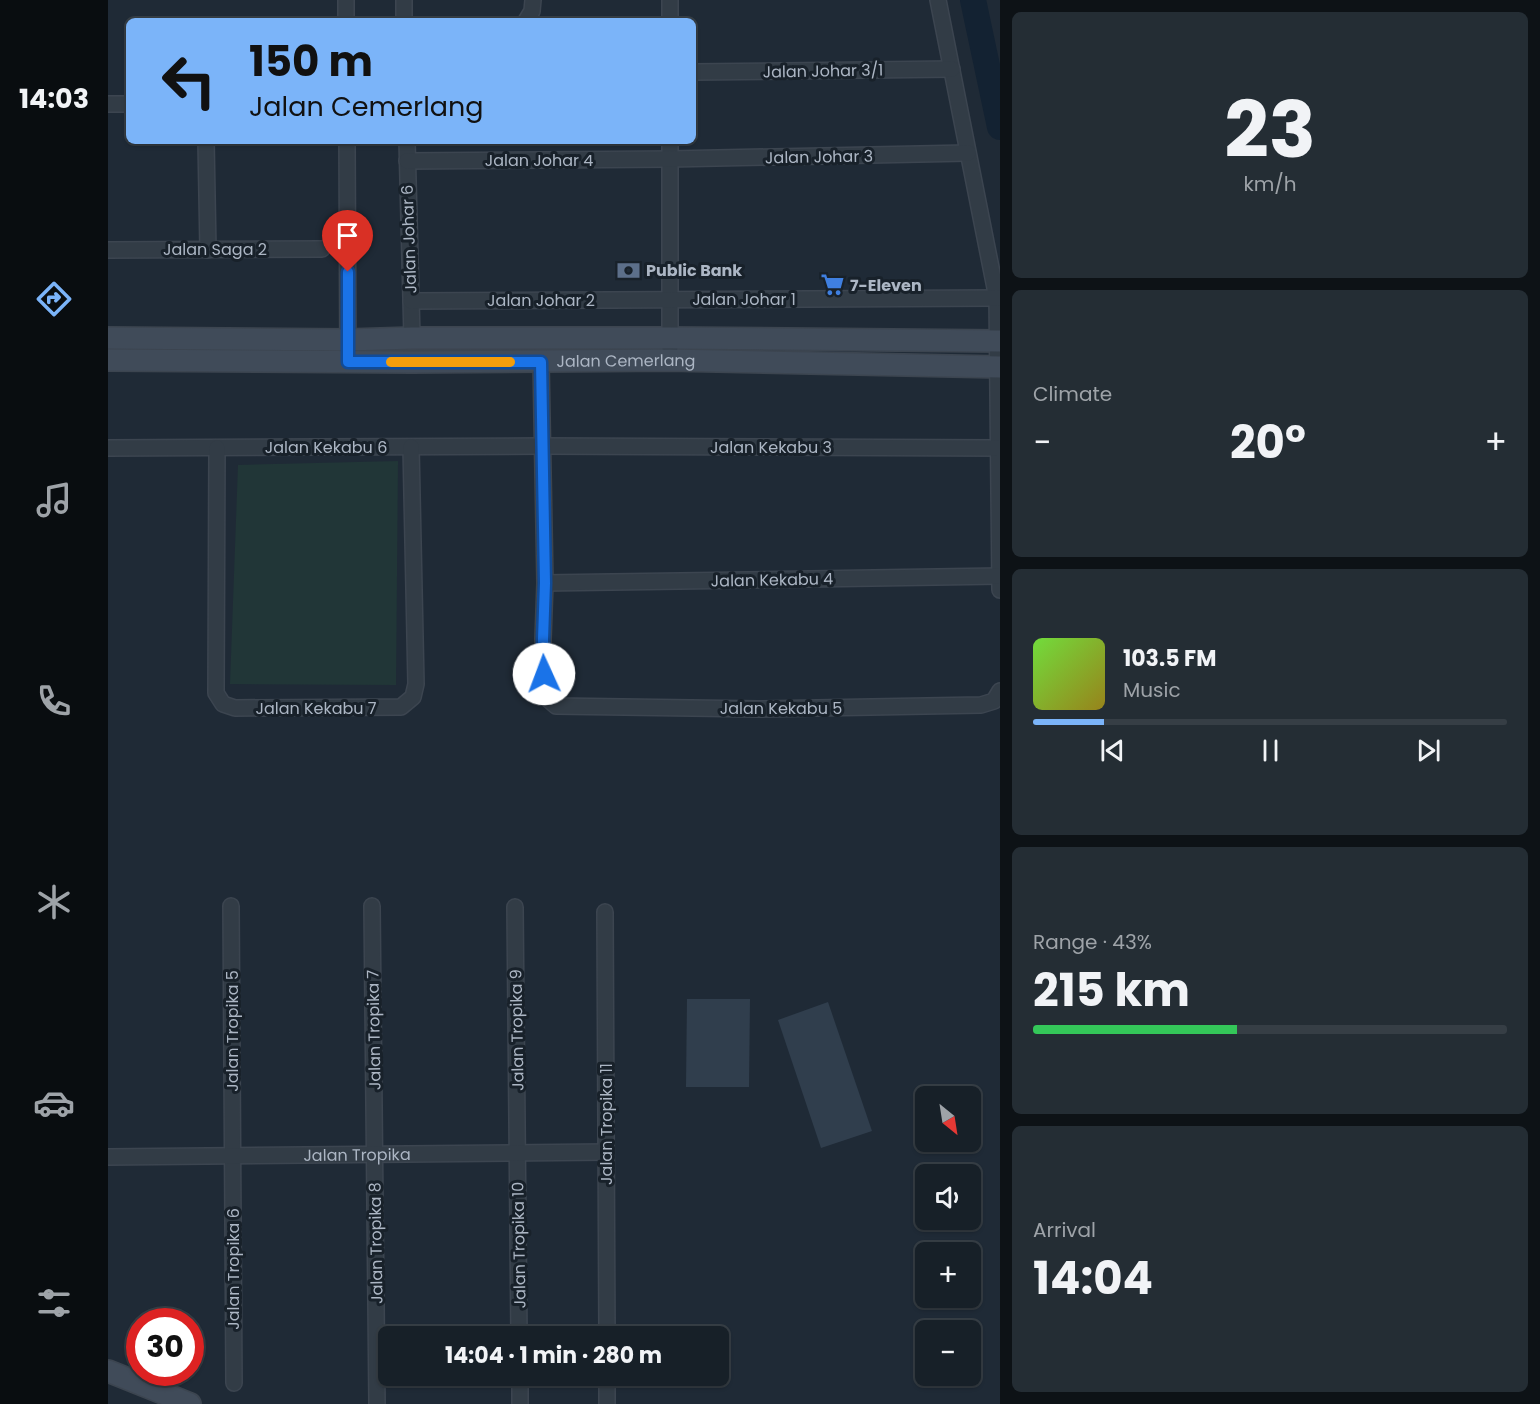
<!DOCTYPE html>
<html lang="en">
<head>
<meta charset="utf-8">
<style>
  :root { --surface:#172028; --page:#242d34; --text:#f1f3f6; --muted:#9ea3a8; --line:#363e45; --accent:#7bb4f9 }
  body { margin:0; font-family:Poppins,sans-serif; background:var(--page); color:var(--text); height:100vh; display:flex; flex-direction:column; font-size:22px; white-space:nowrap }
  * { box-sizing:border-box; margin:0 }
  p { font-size:20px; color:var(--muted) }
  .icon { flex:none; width:33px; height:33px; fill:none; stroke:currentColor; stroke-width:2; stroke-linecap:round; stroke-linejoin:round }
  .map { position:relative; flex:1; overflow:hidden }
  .sheet { display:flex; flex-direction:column; gap:12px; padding:12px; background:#0d1216; width:540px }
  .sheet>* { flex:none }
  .hud { position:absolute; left:18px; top:18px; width:570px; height:126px; border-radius:9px; box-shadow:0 2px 4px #0004,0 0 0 2px var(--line); background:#7bb4f9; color:#111; overflow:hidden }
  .needle { width:39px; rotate:150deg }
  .buttons { position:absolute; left:807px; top:1086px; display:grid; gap:12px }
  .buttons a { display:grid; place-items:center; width:66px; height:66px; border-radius:9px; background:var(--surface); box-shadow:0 2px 4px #0004,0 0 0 2px var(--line); font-size:30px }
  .speed { position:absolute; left:18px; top:1308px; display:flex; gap:12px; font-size:30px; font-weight:700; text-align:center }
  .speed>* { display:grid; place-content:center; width:78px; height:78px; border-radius:50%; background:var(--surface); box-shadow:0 2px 4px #0004,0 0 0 2px var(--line); line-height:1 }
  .speed .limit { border:9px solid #d22; background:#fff; color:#111 }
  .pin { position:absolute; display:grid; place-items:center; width:51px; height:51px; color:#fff; margin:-62px -26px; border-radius:50% 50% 50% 0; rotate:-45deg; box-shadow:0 0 6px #0007 }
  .pin .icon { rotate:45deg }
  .me { position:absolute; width:66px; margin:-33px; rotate:358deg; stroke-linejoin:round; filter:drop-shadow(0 0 4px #0008) }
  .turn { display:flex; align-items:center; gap:21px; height:126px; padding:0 24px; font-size:27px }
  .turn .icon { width:78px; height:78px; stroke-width:2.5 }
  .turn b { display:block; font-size:42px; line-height:51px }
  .big { font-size:45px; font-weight:700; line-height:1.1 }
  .sheet .widget { flex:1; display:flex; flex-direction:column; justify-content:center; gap:9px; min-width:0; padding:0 21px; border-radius:9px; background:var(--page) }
  .sheet .dial { align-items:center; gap:0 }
  .dial b { font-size:78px; line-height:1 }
  .song { display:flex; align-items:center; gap:18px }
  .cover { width:72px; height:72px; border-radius:9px; background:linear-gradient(135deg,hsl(100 70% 55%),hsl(50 70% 35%)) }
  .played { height:6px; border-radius:3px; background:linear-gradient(90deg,var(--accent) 15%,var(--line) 15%) }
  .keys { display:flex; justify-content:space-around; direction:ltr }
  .heat { display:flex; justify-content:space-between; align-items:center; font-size:33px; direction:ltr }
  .charge { height:9px; border-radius:4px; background:linear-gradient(90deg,#34c759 43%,var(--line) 0) }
  .trip { position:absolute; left:270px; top:1326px; width:351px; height:60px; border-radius:9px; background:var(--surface); box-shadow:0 2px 4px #0004,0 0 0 2px var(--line); font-weight:700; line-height:60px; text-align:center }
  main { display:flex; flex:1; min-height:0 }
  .tabs { display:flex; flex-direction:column; width:108px; justify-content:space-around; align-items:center; background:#090d10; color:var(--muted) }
  .tabs .icon { width:42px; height:42px }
  .tabs .on { color:var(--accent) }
  .tabs b { font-size:27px; color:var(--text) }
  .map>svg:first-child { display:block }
  .green { fill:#213637 }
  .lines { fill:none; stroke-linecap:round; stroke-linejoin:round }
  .river { stroke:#132232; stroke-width:26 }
  .building { fill:#303e4d }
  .street-casing { stroke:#3c4550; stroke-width:18 }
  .secondary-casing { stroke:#3c4550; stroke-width:24 }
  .street { stroke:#323c46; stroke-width:15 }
  .secondary { stroke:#404b59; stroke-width:21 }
  .route-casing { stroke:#114b97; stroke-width:15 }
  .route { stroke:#1a73e8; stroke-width:10 }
  .slow { stroke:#f59e0b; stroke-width:10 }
  .labels { text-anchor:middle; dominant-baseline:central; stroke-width:6; stroke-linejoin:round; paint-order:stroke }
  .street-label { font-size:16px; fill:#acb6c4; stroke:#18212a }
  .poi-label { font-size:16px; font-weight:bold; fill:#acb6c4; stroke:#18212a; text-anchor:start }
</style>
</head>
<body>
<main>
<nav class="tabs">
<b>14:03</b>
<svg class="icon on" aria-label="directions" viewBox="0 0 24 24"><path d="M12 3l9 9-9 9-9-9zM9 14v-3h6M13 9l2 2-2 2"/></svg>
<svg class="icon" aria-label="music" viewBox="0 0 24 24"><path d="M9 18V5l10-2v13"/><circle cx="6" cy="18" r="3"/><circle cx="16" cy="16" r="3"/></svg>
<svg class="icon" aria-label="phone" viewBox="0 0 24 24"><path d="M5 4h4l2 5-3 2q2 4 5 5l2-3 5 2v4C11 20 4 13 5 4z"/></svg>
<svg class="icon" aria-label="climate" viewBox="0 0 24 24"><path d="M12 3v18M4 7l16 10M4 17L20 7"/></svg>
<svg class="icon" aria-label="car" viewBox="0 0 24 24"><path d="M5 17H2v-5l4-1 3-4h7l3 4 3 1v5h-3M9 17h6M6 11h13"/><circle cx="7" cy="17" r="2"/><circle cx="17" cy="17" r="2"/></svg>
<svg class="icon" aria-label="filters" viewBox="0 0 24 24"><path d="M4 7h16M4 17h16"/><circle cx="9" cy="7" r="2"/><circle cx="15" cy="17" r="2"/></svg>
</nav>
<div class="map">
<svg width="892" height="1404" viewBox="0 0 892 1404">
  <rect width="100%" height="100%" fill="#1f2a36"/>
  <path class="green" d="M290,461L288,685L122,684L130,465Z"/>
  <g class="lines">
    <path class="river" d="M865,0L892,127"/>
  </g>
  <g class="building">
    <path d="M579,999H642L641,1087H578Z"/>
    <path d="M720,1002L764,1131L713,1148L670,1020Z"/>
  </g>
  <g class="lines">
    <defs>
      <g id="street">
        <path d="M238,0V21"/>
        <path d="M296,0V21"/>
        <path d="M562,0V21"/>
        <path d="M830,0L889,298L892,590"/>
        <path d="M418,21L424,11L425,0"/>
        <path d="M585,72L844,69"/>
        <path d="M0,104H21"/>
        <path d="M98,141L100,250"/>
        <path d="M239,141L240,362"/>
        <path d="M299,141L304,338"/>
        <path d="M562,141V348"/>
        <path d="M299,161L562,159L860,153"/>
        <path d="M0,250L214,249"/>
        <path d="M303,301L889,298"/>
        <path d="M433,362L437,583L435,639L437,692L440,699L448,706L651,709L873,705L886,701L892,691"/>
        <path d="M0,448L435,446L891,448"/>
        <path d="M109,448L108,693L115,704L127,708L293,707L305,697L308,684L303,447"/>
        <path d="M437,583L892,576"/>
        <path d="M123,906L126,1383"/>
        <path d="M264,906L269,1404"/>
        <path d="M407,907L411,1336"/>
        <path d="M497,912L499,1336"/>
        <path id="s1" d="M0,1157L498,1152"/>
        <path d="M412,1376V1404"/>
        <path d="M499,1376V1404"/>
      </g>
      <g id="secondary">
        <path d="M0,338L241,340L304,338H562L892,341"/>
        <path id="s2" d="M0,360L304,362L562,360L892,367"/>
        <path d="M0,1371L82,1404"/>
      </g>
    </defs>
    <use href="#street" class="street-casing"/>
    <use href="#secondary" class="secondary-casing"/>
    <use href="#street" class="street"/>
    <use href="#secondary" class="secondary"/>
  </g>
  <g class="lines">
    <defs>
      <path id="route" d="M240,272V362H433L437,583L435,639L436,674"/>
    </defs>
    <use href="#route" class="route-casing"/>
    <use href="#route" class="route"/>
    <path class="slow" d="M283,362H402"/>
  </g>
  <defs>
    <symbol id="bank-bare" viewBox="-9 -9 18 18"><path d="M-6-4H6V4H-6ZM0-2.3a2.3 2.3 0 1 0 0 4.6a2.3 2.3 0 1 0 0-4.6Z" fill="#5c6f8a" stroke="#18212a" stroke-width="2.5" paint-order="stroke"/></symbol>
    <symbol id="supermarket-bare" viewBox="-9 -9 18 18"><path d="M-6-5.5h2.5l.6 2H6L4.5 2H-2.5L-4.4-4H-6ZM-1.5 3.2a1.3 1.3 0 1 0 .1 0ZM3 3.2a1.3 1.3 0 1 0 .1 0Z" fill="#3f7fe0" stroke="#18212a" stroke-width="2.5" paint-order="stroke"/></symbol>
  </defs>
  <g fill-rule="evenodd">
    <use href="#bank-bare" x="504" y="254" width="33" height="33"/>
    <use href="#supermarket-bare" x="708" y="268" width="33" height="33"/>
  </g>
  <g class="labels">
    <g class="street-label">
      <text transform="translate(715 71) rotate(-1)">Jalan Johar 3/1</text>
      <text transform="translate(711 157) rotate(-1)">Jalan Johar 3</text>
      <text x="431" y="160">Jalan Johar 4</text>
      <text transform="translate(301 239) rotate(-92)">Jalan Johar 6</text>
      <text x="107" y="249">Jalan Saga 2</text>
      <text x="636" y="299">Jalan Johar 1</text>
      <text x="433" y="300">Jalan Johar 2</text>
      <text stroke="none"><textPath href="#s2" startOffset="518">Jalan Cemerlang</textPath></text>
      <text x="218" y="447">Jalan Kekabu 6</text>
      <text x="663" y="447">Jalan Kekabu 3</text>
      <text transform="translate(664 580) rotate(-1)">Jalan Kekabu 4</text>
      <text x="208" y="708">Jalan Kekabu 7</text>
      <text x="673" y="708">Jalan Kekabu 5</text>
      <text transform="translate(266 1030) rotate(-91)">Jalan Tropika 7</text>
      <text transform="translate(409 1030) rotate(-91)">Jalan Tropika 9</text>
      <text transform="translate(124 1031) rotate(-90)">Jalan Tropika 5</text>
      <text transform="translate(498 1124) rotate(-90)">Jalan Tropika 11</text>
      <text stroke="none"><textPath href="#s1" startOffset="249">Jalan Tropika</textPath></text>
      <text transform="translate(268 1243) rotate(-91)">Jalan Tropika 8</text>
      <text transform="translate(411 1245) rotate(-91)">Jalan Tropika 10</text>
      <text transform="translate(125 1269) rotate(-90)">Jalan Tropika 6</text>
    </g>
    <g class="poi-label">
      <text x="538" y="270">Public Bank</text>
      <text x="742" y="285">7-Eleven</text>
    </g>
  </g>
</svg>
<div class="buttons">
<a><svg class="needle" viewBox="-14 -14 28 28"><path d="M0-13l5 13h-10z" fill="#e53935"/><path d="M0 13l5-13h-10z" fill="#9ea3a8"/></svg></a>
<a><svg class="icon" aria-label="sound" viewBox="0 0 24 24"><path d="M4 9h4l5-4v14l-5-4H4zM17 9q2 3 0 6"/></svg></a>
<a>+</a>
<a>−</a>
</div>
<div class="speed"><div class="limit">30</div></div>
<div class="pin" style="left:240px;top:272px;background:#d93025"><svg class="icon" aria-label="arrive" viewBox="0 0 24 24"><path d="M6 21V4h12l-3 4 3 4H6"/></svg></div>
<svg class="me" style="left:436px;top:674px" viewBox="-20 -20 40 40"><circle r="19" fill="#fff"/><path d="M0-13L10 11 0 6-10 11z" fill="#1a73e8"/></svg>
<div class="trip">14:04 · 1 min · 280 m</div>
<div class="hud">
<div class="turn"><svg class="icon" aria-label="left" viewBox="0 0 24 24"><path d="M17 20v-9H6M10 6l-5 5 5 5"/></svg><div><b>150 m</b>Jalan Cemerlang</div></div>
</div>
</div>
<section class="sheet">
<div class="widget dial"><b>23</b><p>km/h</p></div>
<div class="widget"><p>Climate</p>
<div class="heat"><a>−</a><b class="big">20°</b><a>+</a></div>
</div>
<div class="widget">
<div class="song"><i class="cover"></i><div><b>103.5 FM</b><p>Music</p></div></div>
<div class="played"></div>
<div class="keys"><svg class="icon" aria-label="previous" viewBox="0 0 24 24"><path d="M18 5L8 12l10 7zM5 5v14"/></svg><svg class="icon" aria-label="pause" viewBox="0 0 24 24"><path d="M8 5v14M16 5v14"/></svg><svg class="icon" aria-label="next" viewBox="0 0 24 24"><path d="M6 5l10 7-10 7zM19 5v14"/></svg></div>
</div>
<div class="widget"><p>Range · 43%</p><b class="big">215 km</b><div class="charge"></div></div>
<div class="widget"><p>Arrival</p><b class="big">14:04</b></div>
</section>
</main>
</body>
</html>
